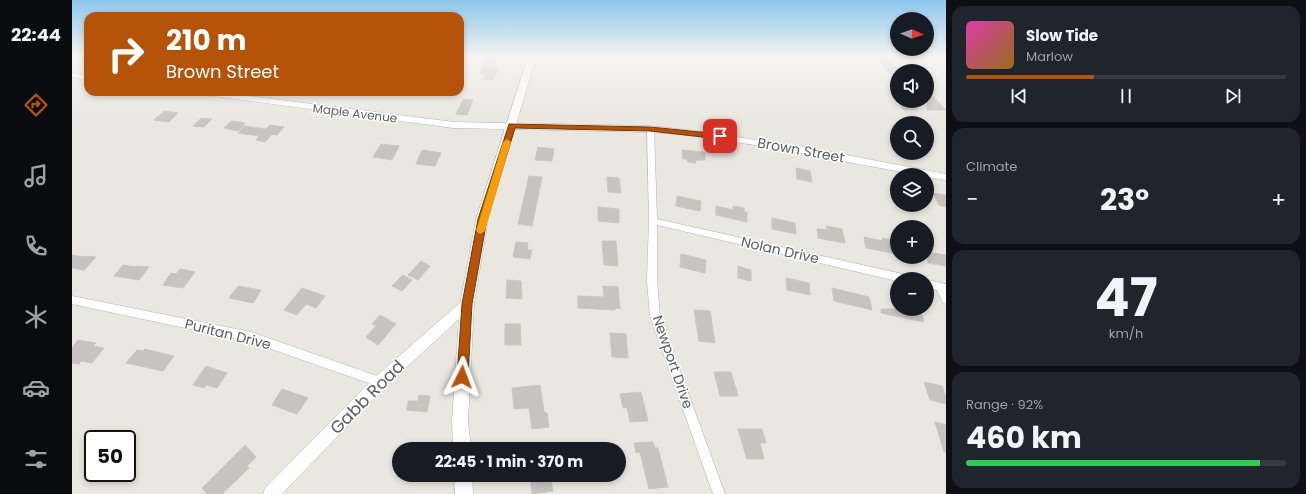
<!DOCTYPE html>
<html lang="en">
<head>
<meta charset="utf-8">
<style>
  :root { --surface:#171b24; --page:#20242c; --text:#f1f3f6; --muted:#9ea1a6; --line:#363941; --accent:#b45309 }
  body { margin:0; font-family:Poppins,sans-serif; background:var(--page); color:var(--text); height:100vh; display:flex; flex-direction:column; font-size:15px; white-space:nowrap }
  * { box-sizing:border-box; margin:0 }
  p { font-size:13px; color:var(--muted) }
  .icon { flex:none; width:22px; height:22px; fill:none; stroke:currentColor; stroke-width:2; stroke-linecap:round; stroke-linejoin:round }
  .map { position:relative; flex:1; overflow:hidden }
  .drawer { display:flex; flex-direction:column; gap:6px; padding:6px; background:#0d0f14; width:360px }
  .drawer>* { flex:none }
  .top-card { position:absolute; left:12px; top:12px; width:380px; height:84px; border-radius:12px; box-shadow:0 2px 6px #0003; background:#b45309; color:#fff; overflow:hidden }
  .needle { width:26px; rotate:92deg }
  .tools { position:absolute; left:818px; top:12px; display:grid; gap:8px }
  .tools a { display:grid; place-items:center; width:44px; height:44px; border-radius:50%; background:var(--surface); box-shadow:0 2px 6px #0003; font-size:20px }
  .speed { position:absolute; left:12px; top:430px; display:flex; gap:8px; font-size:20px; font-weight:700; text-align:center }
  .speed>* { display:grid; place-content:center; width:52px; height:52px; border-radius:50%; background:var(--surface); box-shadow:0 2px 6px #0003; line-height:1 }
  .speed .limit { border:2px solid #111; border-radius:6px; background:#fff; color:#111 }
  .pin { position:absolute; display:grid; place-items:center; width:34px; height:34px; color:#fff; margin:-17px; border-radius:8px; box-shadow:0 2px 6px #0006 }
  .me { position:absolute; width:44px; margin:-22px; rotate:3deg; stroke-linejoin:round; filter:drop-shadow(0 0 3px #0008) }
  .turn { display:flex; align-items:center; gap:14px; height:84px; padding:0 16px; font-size:18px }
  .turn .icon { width:52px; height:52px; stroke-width:2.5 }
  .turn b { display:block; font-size:28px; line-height:34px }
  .big { font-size:30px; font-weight:700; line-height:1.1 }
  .drawer .card { flex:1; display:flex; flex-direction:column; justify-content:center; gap:6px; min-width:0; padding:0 14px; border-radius:12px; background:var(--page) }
  .drawer .dial { align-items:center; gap:0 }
  .dial b { font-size:52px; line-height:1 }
  .song { display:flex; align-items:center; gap:12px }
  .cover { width:48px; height:48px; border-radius:6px; background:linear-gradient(135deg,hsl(320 70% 55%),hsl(40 70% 35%)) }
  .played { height:4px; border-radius:2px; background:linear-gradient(90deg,var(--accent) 40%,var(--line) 40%) }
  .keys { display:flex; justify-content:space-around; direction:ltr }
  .heat { display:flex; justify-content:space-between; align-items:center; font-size:22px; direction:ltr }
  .charge { height:6px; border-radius:3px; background:linear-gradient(90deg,#34c759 92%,var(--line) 0) }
  .trip { position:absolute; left:320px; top:442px; width:234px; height:40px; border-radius:20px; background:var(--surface); box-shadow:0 2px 6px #0003; font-weight:700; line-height:40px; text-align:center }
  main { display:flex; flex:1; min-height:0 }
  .tabs { display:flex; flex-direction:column; width:72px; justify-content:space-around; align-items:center; background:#090b0e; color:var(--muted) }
  .tabs .icon { width:28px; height:28px }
  .tabs .current { color:var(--accent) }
  .tabs b { font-size:18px; color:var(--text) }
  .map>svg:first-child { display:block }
  .building { fill:#c7c3be; stroke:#cec6bf }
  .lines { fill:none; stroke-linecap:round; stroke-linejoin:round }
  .minor-casing { stroke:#b0b4b6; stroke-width:1 }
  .tertiary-casing { stroke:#b0b4b6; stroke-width:1 }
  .secondary-casing { stroke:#b0b4b6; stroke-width:1 }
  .minor { fill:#fff; fill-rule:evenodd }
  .tertiary { fill:#fff; fill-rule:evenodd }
  .secondary { fill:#fff; fill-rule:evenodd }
  .route { fill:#b45309; stroke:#753606 }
  .slow { fill:#f59e0b }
  .labels { text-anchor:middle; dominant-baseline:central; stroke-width:3; stroke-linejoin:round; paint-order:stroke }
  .far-street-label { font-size:12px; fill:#595d5f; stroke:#fff }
  .street-label { font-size:14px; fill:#595d5f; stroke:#fff }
  .near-street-label { font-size:17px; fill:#595d5f; stroke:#fff }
</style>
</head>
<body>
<main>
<nav class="tabs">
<b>22:44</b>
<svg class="icon current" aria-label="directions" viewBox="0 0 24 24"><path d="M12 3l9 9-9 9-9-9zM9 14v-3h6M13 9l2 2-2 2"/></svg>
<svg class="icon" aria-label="music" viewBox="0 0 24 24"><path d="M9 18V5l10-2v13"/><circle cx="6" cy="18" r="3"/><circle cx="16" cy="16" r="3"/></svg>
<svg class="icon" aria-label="phone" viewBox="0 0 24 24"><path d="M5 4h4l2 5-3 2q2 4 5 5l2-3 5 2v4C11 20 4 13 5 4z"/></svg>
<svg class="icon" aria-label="climate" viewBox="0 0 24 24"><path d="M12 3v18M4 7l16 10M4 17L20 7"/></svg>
<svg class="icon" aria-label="car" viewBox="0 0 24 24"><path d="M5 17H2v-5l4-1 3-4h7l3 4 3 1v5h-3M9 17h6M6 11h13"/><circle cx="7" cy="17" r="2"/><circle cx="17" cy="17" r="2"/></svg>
<svg class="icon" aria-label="filters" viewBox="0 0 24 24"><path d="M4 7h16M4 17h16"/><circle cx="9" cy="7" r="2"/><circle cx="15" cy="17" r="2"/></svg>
</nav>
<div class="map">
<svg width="874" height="494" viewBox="0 0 874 494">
  <rect width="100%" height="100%" fill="#eae6e0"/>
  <g class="building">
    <path d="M415,57H425L420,66L427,67L421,80L411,79L414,74L408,73Z"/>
    <path d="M805,57H815L827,71H825V74H818Z"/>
    <path d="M855,90L874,110H855Z"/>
    <path d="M391,99L401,100L395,115L384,114Z"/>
    <path d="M825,101H838L846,110H832Z"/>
    <path d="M92,111L106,113L97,122L82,120Z"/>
    <path d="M129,118L140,119L132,127L121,126Z"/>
    <path d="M159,121L173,123L166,131L152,128Z"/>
    <path d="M198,125L212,127L205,135L200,134L193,142L184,140L187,136L166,133L172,126L194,129Z"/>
    <path d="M309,144L327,146L320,160L301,157Z"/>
    <path d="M466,147L482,149L480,161L463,160Z"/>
    <path d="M350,150L369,153L363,166L344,164Z"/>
    <path d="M610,150L633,152V160H623L624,163L616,162L615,159H611Z"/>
    <path d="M724,168L738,171L740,182L725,179Z"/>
    <path d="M457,176L470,177L460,226L446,224Z"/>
    <path d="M535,177L547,178L549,193L536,192Z"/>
    <path d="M861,193L874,195V207L867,205Z"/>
    <path d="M605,196L629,201L628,211L604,206Z"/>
    <path d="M644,206L661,210V206L672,208V212H675V222L644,215Z"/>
    <path d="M526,207L547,209V223L526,221Z"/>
    <path d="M700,218L723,223L724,234L700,229Z"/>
    <path d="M754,226L770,229L773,243L746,238L745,229L755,230Z"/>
    <path d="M792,237L811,241L810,238L825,241V254L794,248Z"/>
    <path d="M530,241H544L546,266L532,265Z"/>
    <path d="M444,242L456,243L455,250H460L458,259L441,257Z"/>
    <path d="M855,252L874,255V266L856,263Z"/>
    <path d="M609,254L634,260L633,273L608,267Z"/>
    <path d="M0,255L12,257L13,256L24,257L12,270L0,268Z"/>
    <path d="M349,261L358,266L346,280L336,275Z"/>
    <path d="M51,265L63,267L64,266L77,267L67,280L42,276Z"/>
    <path d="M666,266L679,270V281L666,278Z"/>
    <path d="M108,269L123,272L111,288L91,285L99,273L104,274Z"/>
    <path d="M331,275L340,280L330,291L320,286Z"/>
    <path d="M714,278L737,283L738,295L715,290Z"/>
    <path d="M435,280L449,281L450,299L434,298Z"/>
    <path d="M166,286L189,290L181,303L157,298Z"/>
    <path d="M531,286L546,287L548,309L543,308V310L506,308V296L532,297Z"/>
    <path d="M230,288L253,296L244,308L234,304L225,315L212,310Z"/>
    <path d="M760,288L797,297L800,310L762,301Z"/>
    <path d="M809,309H848L852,322L809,313Z"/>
    <path d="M622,310L638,311L643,343L627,341Z"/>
    <path d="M308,315L324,324L306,345L294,337L304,326L300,324Z"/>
    <path d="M433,324H448L449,345H433Z"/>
    <path d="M538,333L554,334L556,358L540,357Z"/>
    <path d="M6,340L24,343L21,346L32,348L20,363L9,361L7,364L0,363V348Z"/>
    <path d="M73,349L102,356L91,371L54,363L65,350L71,351Z"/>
    <path d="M134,366L155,373L145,388L134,385L132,388L121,385Z"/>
    <path d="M642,372H659L666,396H648Z"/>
    <path d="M852,382L870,386L874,397V404L858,400Z"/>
    <path d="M468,385L472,412L475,413L477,427L460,429L457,408L442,409L440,388Z"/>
    <path d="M210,389L236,398L225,414L200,405Z"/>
    <path d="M569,392L576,421L558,422L555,407L551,408L548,394Z"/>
    <path d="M347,395L358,396L355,412L335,410L336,401H346Z"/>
    <path d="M863,422L874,425V452H872Z"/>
    <path d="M666,429H690L694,443H688L692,459H675Z"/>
    <path d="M581,442L583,448H586L596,487L577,489L568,452L564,453L562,443Z"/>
    <path d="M173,445L184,457L175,466L177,468L150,494H135L130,488Z"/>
    <path d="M458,475H478L481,491L460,494Z"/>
  </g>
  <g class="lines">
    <defs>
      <g id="minor">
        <path d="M575,127H578L582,129L585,219L835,275L838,276L840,279H825V281L585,225V281L588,316L653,494H641L578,316L575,281L577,221Z"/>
        <path d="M855,280L874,284V304L871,303L865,290L855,288Z"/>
        <path d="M0,296L179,332L308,377L312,378L314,382L312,386L308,387L179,342L0,304Z"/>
      </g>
      <g id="tertiary">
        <path d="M0,73L16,76V80L0,77Z"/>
        <path d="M122,92H145L382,122L578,126L615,130L727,146L874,174V180L855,177V175H846L690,146L615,135L578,132L382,128L126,94Z"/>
        <path d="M395,299L399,300L401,304L399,308L313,387L210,494H191L193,488L303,377L391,300Z"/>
      </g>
      <g id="secondary">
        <path d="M456,57H464L416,219L402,304L396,421L399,449H381L380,421L388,304L404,219Z"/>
        <path d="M382,475H400L401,494H383Z"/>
      </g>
    </defs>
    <use href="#minor" class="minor-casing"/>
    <use href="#tertiary" class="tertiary-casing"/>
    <use href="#secondary" class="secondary-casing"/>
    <use href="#minor" class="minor"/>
    <use href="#tertiary" class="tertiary"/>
    <use href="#secondary" class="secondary"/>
  </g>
  <linearGradient id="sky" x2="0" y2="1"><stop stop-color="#8dc6ed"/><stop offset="0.45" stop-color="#f6f4f1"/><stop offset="1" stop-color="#f6f4f1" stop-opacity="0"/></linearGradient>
  <rect width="874" height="126" fill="url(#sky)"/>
  <path class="route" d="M437,124L578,127L648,134L651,136L648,139L578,131L443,128L415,219L400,304L396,377L394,381L390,382L387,381L385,377L390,304L406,219Z"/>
  <path class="slow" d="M435,139L439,142L413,231L408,234L404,231L431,142Z"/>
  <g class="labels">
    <g class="far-street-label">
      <text transform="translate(283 113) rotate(7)">Maple Avenue</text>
    </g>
    <g class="street-label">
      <text transform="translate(729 150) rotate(10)">Brown Street</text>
      <text transform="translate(708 250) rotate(13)">Nolan Drive</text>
      <text transform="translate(156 334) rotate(14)">Puritan Drive</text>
      <text transform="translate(601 362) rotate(71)">Newport Drive</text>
    </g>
    <g class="near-street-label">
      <text transform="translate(295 397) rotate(-45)">Gabb Road</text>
    </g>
  </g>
</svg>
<div class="tools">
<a><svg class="needle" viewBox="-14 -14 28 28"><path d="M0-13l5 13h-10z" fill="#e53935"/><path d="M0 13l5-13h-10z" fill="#9ea1a6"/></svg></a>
<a><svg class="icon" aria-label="sound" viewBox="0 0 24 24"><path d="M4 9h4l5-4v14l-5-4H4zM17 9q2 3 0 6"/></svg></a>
<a><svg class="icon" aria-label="search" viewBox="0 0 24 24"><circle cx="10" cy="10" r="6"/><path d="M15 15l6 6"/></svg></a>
<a><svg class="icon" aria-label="layers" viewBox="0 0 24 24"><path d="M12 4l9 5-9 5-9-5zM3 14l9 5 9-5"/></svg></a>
<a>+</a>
<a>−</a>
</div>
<div class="speed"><div class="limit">50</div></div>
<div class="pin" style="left:648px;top:136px;background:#d93025"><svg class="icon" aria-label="arrive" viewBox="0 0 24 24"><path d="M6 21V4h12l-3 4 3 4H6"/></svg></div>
<svg class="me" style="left:390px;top:377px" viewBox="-20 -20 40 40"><path d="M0-17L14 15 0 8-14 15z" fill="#b45309" stroke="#fff" stroke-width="4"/></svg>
<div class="trip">22:45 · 1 min · 370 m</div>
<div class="top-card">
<div class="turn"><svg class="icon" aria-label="right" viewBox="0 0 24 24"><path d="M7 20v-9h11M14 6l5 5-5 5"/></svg><div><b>210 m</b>Brown Street</div></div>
</div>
</div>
<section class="drawer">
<div class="card">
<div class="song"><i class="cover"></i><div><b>Slow Tide</b><p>Marlow</p></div></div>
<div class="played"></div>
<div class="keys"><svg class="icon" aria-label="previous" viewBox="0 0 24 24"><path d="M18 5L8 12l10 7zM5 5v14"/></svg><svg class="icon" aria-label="pause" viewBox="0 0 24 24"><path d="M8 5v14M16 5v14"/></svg><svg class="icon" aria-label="next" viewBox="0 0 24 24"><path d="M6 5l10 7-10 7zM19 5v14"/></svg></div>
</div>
<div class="card"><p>Climate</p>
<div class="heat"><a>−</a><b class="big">23°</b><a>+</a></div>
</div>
<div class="card dial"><b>47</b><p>km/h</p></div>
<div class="card"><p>Range · 92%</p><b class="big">460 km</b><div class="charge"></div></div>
</section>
</main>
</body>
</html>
